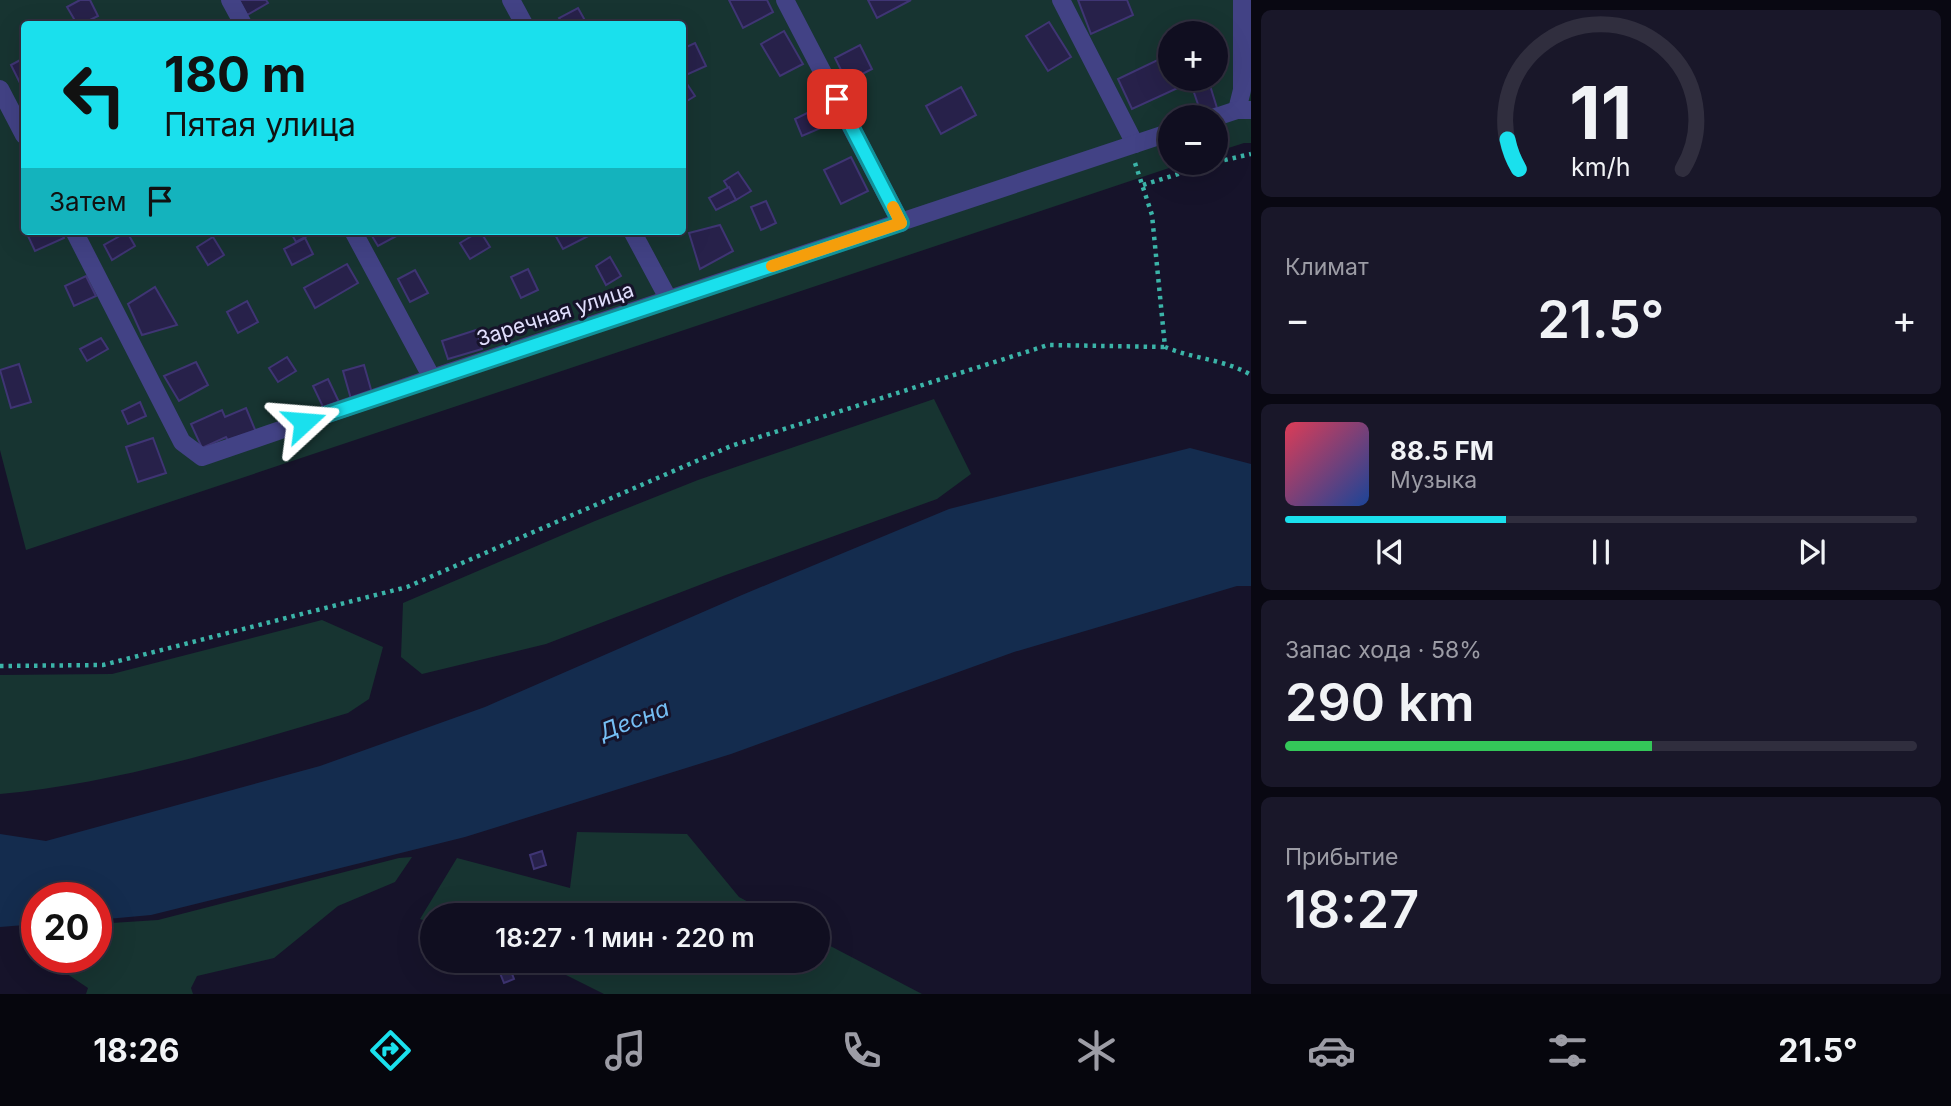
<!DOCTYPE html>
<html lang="ru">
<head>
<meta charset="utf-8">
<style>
  :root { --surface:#100e20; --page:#191729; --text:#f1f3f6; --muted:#9c9ca5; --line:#302e3e; --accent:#1ae0ed }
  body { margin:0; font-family:Inter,sans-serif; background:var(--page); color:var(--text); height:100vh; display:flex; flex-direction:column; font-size:26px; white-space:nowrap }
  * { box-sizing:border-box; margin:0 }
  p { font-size:23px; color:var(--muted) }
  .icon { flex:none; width:38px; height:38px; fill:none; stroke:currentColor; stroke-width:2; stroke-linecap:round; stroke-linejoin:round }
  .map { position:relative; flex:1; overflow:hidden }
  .sheet { display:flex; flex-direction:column; gap:10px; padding:10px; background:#090812; width:700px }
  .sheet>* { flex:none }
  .banner { position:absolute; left:21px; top:21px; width:665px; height:214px; border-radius:7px; box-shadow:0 7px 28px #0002,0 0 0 2px var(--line); background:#1ae0ed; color:#111; overflow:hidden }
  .controls { position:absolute; left:1158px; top:21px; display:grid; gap:14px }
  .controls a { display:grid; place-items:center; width:70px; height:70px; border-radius:50%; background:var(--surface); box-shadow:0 7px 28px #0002,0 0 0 2px var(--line); font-size:35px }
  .speed { position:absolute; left:21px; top:882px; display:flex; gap:14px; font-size:35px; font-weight:700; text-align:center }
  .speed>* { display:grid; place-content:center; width:91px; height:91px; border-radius:50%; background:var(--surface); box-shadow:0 7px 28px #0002,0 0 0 2px var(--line); line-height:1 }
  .speed .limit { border:10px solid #d22; background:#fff; color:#111 }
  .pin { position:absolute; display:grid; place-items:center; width:60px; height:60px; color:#fff; margin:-30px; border-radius:14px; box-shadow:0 4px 10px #0006 }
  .me { position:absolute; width:77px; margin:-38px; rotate:71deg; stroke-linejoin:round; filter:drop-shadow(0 0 5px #0008) }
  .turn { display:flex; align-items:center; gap:24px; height:147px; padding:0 28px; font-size:32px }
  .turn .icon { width:91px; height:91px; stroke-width:2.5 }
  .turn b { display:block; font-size:49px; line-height:60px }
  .then { display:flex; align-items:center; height:66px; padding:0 28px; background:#0003; gap:14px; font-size:26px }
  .big { font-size:52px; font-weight:600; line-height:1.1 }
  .sheet .widget { flex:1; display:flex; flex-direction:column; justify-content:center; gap:10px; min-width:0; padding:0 24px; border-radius:10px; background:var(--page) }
  .sheet .dial { align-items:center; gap:0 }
  .dial svg { height:182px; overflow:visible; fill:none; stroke:var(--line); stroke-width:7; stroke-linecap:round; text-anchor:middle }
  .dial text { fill:var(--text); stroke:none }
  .song { display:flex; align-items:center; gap:21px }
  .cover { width:84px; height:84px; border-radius:10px; background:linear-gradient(135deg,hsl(350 70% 55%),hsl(220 70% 35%)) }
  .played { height:7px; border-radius:4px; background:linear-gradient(90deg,var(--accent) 35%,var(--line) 35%) }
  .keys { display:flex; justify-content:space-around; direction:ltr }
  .heat { display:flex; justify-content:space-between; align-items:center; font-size:38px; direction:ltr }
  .charge { height:10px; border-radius:5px; background:linear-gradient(90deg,#34c759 58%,var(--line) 0) }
  .trip { position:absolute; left:420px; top:903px; width:410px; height:70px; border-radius:35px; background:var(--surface); box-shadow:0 7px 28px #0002,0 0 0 2px var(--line); font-weight:600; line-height:70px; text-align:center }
  .tab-bar { display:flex; height:112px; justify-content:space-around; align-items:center; background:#06060d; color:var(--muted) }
  .tab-bar .icon { width:49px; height:49px }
  .tab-bar .selected { color:var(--accent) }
  .tab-bar b { font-size:32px; color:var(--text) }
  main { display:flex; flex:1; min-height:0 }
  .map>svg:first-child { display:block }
  .green { fill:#173431; fill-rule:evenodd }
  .water { fill:#142c4e }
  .building { fill:#27214a; stroke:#3f3574; stroke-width:2 }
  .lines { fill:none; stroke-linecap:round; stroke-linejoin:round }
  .path { stroke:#3bb4a8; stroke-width:4.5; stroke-dasharray:3.5 5; stroke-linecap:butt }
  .minor { stroke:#424285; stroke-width:18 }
  .route-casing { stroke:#11929a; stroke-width:18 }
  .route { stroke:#1ae0ed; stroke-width:12 }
  .slow { stroke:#f59e0b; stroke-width:12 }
  .labels { text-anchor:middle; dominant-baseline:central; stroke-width:6; stroke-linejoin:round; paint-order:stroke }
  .street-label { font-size:21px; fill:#e1dffd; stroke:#16132a }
  .water-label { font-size:23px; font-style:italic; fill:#75bef4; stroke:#16132a }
</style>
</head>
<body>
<main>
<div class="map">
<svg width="1251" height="994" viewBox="0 0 1251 994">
  <rect width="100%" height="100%" fill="#16132a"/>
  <g class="green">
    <path d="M0,0H1251V143H1244L1216,152V117H1171V163H1184L26,550L0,450ZM24,24H682V231H24ZM1171,33H1216V79H1171Z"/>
    <path d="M934,399L971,474L937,499L723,576L546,644L422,674L401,657L403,603L595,521L698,480Z"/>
    <path d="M322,620L383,647L369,699L348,713C234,747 119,783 0,794V675L112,674Z"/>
    <path d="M577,832L687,834L739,897L773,915H432V923L420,919L457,858L570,888Z"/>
    <path d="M412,857L395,882L338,906L274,958L197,976L191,988L193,994H86L88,988L42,957H96V924L158,920L399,858Z"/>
    <path d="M817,939L922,994H604L538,961H817Z"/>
  </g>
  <path class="water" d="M1190,448L1251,464V586H1237L1014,652L731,754L465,837L151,915L96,920V898H37V924L0,927V834L46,841L320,766L485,707L742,595L949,509Z"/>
  <g class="building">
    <path d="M80,0H90L98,16L82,24H77L67,7Z"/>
    <path d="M239,0H266L268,3L247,15Z"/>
    <path d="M729,0H767L773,12L743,28Z"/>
    <path d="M868,0H911L877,18Z"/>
    <path d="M1078,0H1127L1133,15L1091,34Z"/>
    <path d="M578,8L587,24H563L559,18Z"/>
    <path d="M1049,22L1071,57L1048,71L1026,36Z"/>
    <path d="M784,31L803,64L780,76L761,44Z"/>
    <path d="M695,43L706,66L686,75L682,68V49Z"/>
    <path d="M860,45L872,69L847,82L835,58Z"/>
    <path d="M1166,56L1171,66V79H1177L1180,87L1132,109L1118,79Z"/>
    <path d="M24,58V91L11,65Z"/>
    <path d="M683,78L695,96L682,104V79Z"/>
    <path d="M1196,79H1208L1217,108L1201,113L1190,81Z"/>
    <path d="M961,87L976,115L941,134L926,106Z"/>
    <path d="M815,109L823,127L802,136L795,119Z"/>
    <path d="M851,157L868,191L841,204L824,170Z"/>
    <path d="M738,172L751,191L736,200L724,181Z"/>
    <path d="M729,187L736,200L716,210L709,198Z"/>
    <path d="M766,201L776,223L761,230L751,207Z"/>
    <path d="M720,225L733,251L700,269L689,233Z"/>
    <path d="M38,231H61L64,238L35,251L28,236Z"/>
    <path d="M290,231H312L313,233L296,242Z"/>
    <path d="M369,231H401L402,233L378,246Z"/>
    <path d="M480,231L490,247L470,259L460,243Z"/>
    <path d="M553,231H598L563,249Z"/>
    <path d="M127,232L135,246L112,260L104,245Z"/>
    <path d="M213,237L224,255L208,265L197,247Z"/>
    <path d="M305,238L313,254L292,265L284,249Z"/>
    <path d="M610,257L621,276L606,285L596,266Z"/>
    <path d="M347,264L358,283L315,308L304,288Z"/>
    <path d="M528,269L538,290L521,298L511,277Z"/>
    <path d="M415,270L428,293L410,302L398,279Z"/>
    <path d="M86,276L96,296L74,306L65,286Z"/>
    <path d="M155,287L177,325L142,335L128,304Z"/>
    <path d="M247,301L258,322L238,333L227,312Z"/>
    <path d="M476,330L482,349L448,359L442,341Z"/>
    <path d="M101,338L108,349L87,361L80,349Z"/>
    <path d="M287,357L296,371L278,382L269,368Z"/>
    <path d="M196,362L208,385L179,401L164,376Z"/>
    <path d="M19,364L31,402L11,408L0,370Z"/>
    <path d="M364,365L372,393L351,399L343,371Z"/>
    <path d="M328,379L339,402L324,409L313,386Z"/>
    <path d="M140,402L146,416L128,424L122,411Z"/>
    <path d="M246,408L256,432L230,444L226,437L202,448L191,424L222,410L225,417Z"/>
    <path d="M153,438L166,473L138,482L126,447Z"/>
    <path d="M542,851L546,865L534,869L530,855Z"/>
    <path d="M502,961H507L514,979L504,983L496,963Z"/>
  </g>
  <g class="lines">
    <g class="path">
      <path d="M1216,162L1251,154"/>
      <path d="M1135,163L1152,215L1165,347C1193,359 1224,359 1251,375"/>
      <path d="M1143,185L1213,163"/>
      <path d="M0,666L103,665L407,587L731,446L1048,345L1165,347"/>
    </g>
    <g class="minor">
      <path d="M230,0L243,24"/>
      <path d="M511,0L524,24"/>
      <path d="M785,0L901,223"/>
      <path d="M1061,0L1135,144"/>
      <path d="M0,89L24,135"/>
      <path d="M1237,110L1242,90V0"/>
      <path d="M1216,117L1237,110H1251"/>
      <path d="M74,231L182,442L202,457L432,378L1171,132"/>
      <path d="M353,231L432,378"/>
      <path d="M632,231L669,300"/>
    </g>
  </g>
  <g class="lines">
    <defs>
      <path id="route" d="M304,422L901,223L837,99"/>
    </defs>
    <use href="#route" class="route-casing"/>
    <use href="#route" class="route"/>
    <path class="slow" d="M772,266L901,223L893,207"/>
  </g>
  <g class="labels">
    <g class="street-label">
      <text transform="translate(555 314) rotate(-18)">Заречная улица</text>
    </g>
    <g class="water-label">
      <text transform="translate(634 720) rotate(-21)">Десна</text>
    </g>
  </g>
</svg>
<div class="controls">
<a>+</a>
<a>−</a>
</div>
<div class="speed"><div class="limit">20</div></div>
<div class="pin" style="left:837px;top:99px;background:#d93025"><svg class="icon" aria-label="arrive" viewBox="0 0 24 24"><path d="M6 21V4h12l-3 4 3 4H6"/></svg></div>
<svg class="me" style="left:304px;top:422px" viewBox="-20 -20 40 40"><path d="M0-17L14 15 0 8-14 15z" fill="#1ae0ed" stroke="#fff" stroke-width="4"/></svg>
<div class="trip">18:27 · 1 мин · 220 m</div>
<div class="banner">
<div class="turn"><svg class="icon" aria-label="left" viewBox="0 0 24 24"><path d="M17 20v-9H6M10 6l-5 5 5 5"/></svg><div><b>180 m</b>Пятая улица</div></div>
<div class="then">Затем<svg class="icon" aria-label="arrive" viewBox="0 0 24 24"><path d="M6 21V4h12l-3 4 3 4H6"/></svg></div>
</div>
</div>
<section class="sheet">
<div class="widget dial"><svg viewBox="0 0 100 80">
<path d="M14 69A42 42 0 1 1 86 69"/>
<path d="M14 69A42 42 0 0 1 9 56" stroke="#1ae0ed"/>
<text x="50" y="56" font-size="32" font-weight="700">11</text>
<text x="50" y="72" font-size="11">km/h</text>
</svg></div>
<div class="widget"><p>Климат</p>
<div class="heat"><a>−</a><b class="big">21.5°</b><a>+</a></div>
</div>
<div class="widget">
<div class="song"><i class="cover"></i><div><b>88.5 FM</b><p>Музыка</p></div></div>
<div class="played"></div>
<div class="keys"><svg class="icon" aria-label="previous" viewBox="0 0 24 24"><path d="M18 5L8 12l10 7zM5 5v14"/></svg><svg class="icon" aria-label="pause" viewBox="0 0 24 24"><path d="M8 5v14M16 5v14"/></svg><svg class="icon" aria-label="next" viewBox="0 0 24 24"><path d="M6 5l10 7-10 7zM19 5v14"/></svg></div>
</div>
<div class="widget"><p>Запас хода · 58%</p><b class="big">290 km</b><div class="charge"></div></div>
<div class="widget"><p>Прибытие</p><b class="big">18:27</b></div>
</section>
</main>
<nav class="tab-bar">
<b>18:26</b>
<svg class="icon selected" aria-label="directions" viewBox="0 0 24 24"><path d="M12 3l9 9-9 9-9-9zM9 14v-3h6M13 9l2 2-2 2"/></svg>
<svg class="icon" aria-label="music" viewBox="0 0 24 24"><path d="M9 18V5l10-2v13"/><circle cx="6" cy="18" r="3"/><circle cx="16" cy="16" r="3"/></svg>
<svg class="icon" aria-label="phone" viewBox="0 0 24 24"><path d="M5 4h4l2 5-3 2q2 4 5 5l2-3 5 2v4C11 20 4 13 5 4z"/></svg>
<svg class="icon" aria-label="climate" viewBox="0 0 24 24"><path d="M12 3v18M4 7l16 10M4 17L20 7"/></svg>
<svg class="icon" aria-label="car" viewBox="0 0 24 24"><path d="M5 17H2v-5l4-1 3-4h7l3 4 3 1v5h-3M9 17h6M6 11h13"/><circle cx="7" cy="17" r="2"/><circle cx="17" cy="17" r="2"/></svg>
<svg class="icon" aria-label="filters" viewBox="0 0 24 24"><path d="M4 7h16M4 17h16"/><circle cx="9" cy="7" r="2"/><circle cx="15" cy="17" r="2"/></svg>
<b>21.5°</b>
</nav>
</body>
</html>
